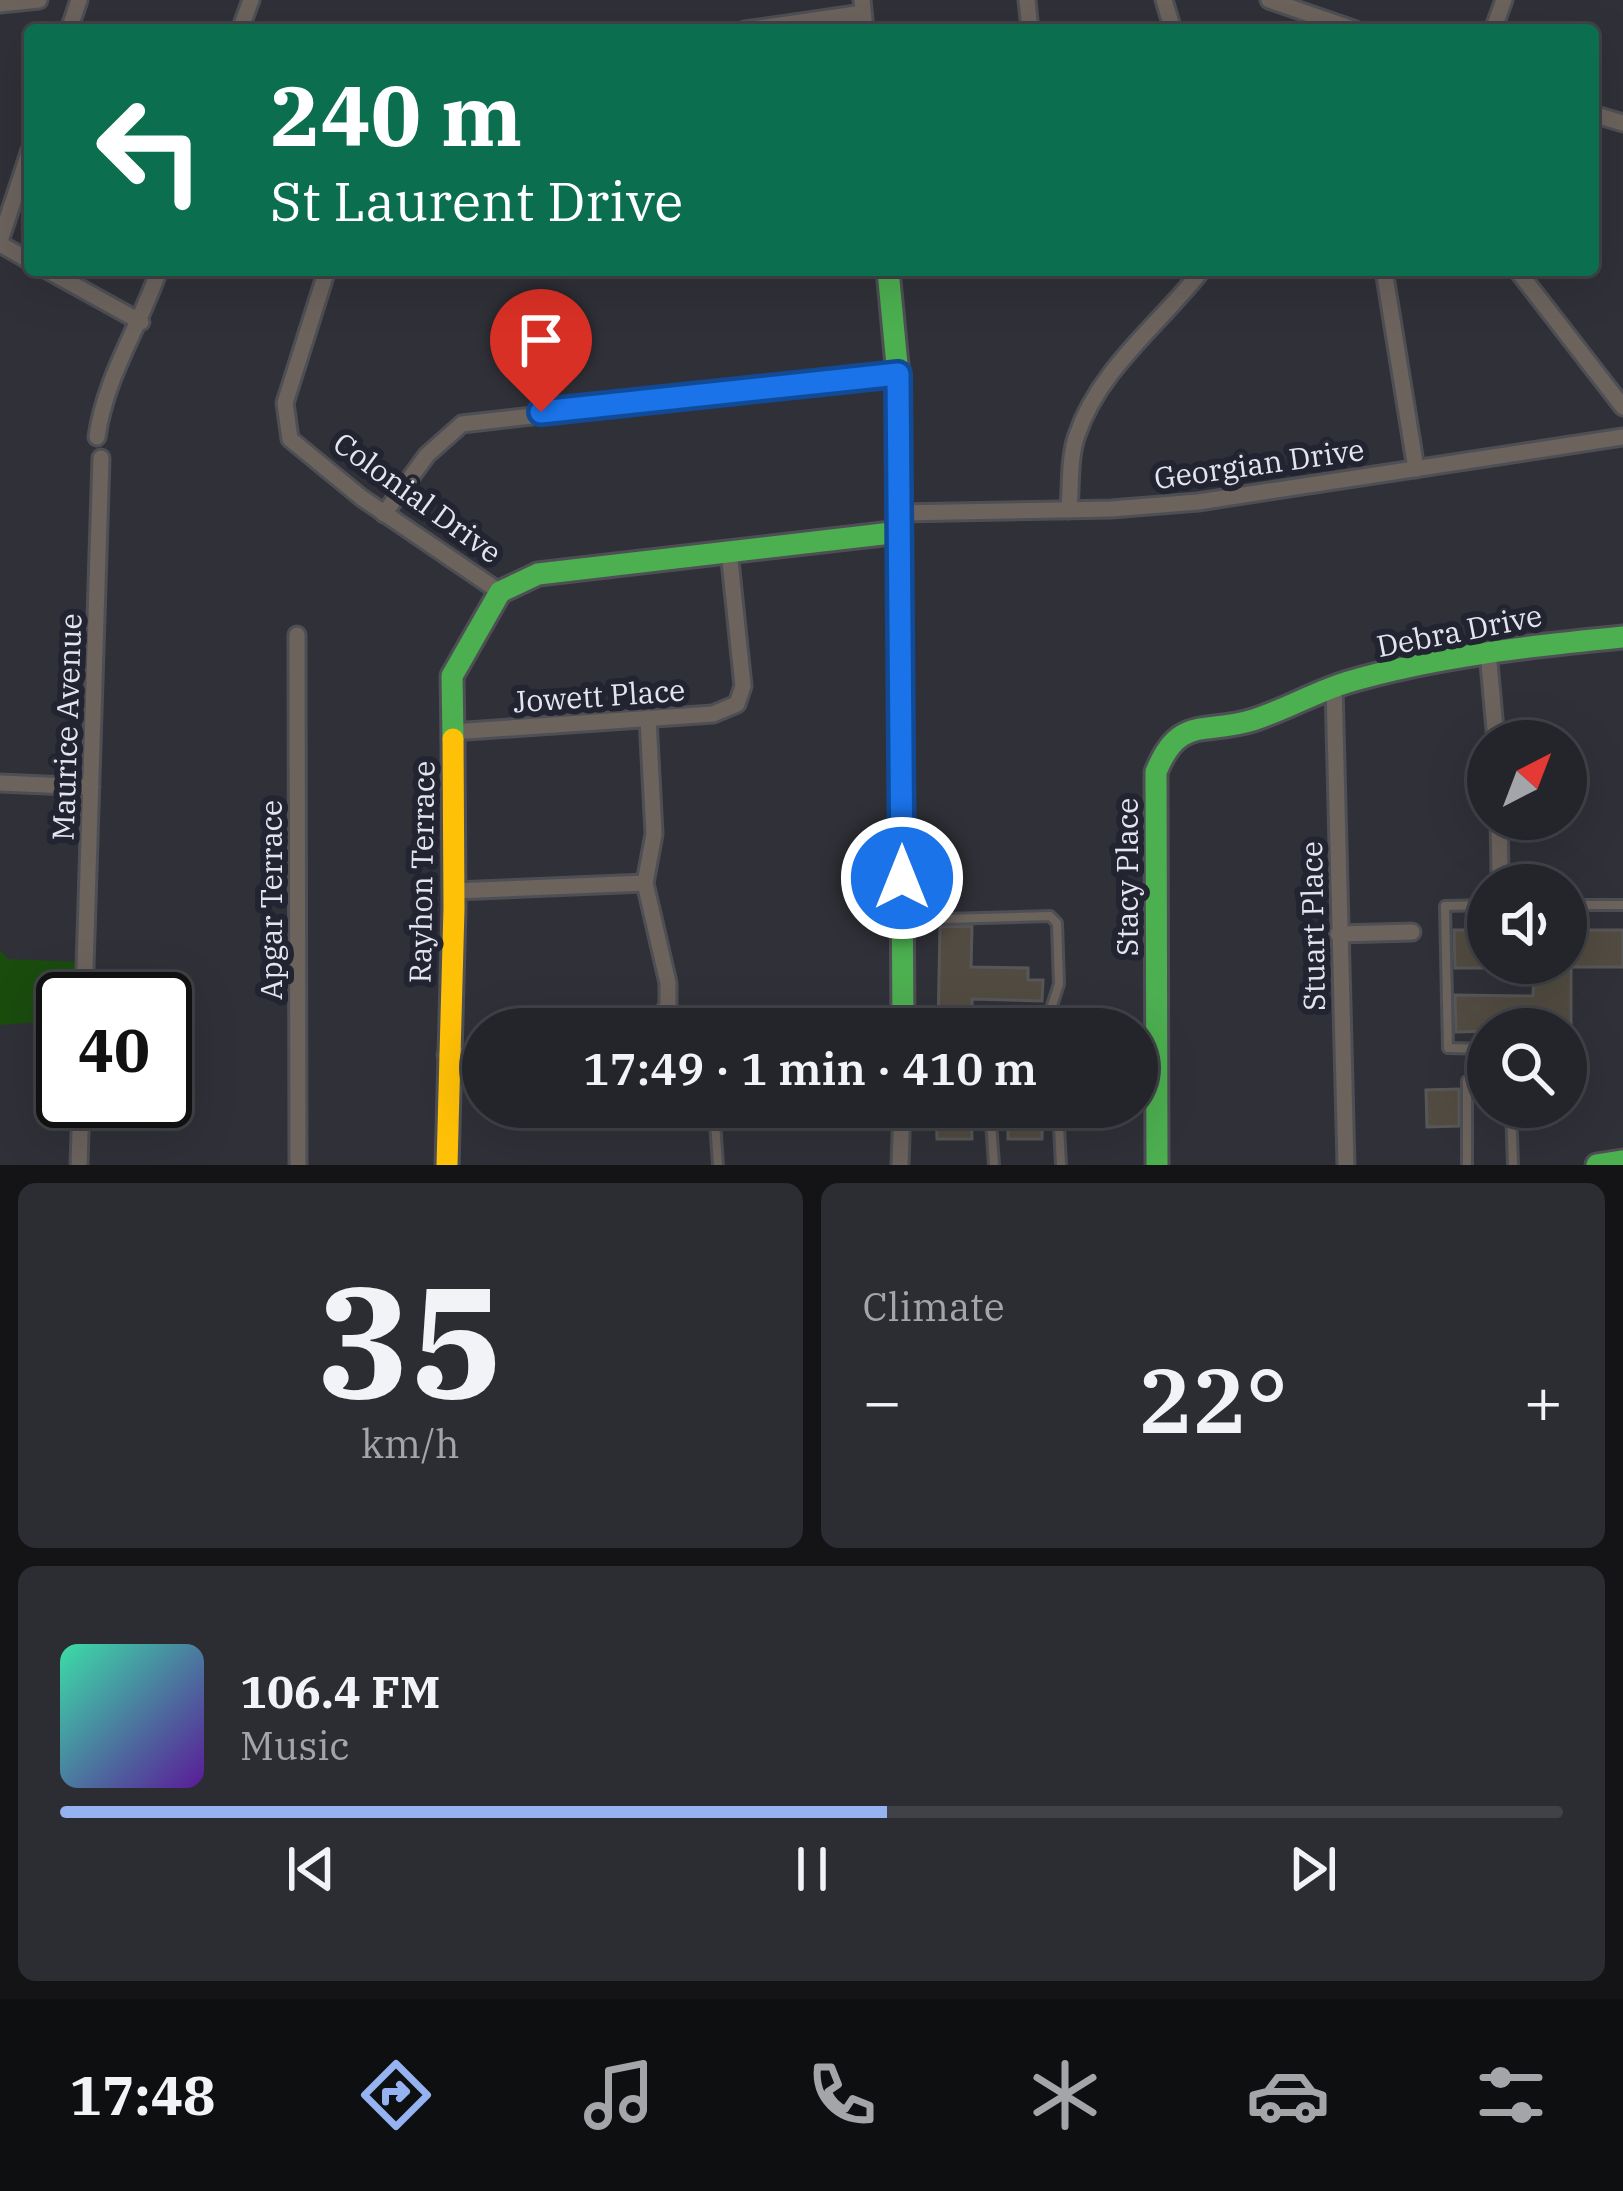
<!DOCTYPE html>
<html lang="en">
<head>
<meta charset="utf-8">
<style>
  :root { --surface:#24252a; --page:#2c2d32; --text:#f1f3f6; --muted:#a3a5a8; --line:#414247; --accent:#95b2f1 }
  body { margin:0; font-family:"IBM Plex Serif",serif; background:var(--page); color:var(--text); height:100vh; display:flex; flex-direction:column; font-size:45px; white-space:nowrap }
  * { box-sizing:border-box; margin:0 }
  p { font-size:39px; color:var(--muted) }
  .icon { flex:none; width:66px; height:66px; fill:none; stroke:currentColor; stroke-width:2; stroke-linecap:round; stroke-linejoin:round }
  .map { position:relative; height:1165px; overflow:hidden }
  .panel { display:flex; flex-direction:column; gap:18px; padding:18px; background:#141417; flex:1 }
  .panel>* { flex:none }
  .top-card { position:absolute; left:24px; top:24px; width:1575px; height:252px; border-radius:12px; box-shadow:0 12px 48px #0002,0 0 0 3px var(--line); background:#0b6e4f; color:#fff; overflow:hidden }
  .needle { width:78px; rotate:42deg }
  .tools { position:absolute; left:1467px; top:720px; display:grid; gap:24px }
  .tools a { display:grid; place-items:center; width:120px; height:120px; border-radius:50%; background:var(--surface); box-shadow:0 12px 48px #0002,0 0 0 3px var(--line); font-size:60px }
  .speed { position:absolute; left:36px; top:972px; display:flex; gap:24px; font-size:60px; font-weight:700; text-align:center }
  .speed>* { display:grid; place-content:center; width:156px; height:156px; border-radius:50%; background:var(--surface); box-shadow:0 12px 48px #0002,0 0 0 3px var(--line); line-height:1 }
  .speed .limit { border:6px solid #111; border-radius:18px; background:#fff; color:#111 }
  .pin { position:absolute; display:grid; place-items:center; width:102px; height:102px; color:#fff; margin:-123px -51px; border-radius:50% 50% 50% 0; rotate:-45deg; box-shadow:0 0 12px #0007 }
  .pin .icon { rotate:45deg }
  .me { position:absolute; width:132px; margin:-66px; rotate:0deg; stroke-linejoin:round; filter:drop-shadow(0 0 9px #0008) }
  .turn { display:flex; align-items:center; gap:42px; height:252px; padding:0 48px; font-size:54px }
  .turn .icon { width:156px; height:156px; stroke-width:2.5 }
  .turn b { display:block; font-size:84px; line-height:102px }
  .big { font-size:90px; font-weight:600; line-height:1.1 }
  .panel .widget { flex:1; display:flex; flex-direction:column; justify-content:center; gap:18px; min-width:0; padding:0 42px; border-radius:18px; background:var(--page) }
  .panel .dial { align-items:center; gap:0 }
  .dial b { font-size:156px; line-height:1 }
  .song { display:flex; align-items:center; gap:36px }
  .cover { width:144px; height:144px; border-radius:18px; background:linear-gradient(135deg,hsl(160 70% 55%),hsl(270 70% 35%)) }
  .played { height:12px; border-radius:6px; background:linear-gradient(90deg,var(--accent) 55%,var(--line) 55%) }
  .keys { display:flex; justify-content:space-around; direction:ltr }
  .heat { display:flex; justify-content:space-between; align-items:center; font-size:66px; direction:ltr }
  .panel .tiles { flex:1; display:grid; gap:18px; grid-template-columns:1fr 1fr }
  .widget:last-child { grid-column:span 2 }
  .trip { position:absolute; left:462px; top:1008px; width:696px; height:120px; border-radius:60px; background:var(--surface); box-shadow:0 12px 48px #0002,0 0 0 3px var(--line); font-weight:600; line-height:120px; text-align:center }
  .menu { display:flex; height:192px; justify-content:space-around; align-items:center; background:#0e0f11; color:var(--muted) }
  .menu .icon { width:84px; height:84px }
  .menu .active { color:var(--accent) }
  .menu b { font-size:54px; color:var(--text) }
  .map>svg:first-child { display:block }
  .green { fill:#1a4c0e }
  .building { fill:#514b41; stroke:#585757; stroke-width:3 }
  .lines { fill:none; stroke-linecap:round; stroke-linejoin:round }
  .lane-casing { stroke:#4e4f54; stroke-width:14 }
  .street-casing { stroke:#4e4f54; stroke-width:21 }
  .fast-casing { stroke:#4e4f54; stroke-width:27 }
  .slow-casing { stroke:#4e4f54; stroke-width:27 }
  .lane { stroke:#6c635d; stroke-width:8 }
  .street { stroke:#6c635d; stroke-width:15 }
  .fast { stroke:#4caf50; stroke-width:21 }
  .slow { stroke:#ffc107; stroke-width:21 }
  .route-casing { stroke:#114b97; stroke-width:30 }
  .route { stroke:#1a73e8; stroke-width:21 }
  .labels { text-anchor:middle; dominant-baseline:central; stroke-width:12; stroke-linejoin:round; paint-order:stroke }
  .street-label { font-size:30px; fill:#e5e5ef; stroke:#232431 }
</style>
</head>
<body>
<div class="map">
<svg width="1623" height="1165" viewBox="0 0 1623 1165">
  <rect width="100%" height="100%" fill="#303138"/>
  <path class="green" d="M0,950L8,959L83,962L80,999H63V1020L0,1025Z"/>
  <g class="building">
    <path d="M972,926L971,967L1028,968V980H1043L1042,1001L972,999V1029H938L940,927Z"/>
    <path d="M1454,930H1488V968H1455Z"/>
    <path d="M1566,930H1623V967H1571V1029L1456,1032L1455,995L1533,996L1534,963H1566Z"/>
    <path d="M1459,1089V1126L1427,1127L1426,1090Z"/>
    <path d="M936,1107H971L972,1139H937Z"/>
    <rect x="1008" y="1107" width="34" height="32"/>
  </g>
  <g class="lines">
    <defs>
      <g id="lane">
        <path d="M1488,905L1445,906L1448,1048L1488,1049"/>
        <path d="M1566,905H1623"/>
        <path d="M907,920L1050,916L1057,923L1059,984L1049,1015L989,1021L987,1029"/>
        <path d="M714,1107L718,1165"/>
        <path d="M990,1107L994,1165"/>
        <path d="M1058,1107L1061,1165"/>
        <path d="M1511,1107L1513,1165"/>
        <path d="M1467,1165V1081"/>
      </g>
      <g id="street">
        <path d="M862,0L865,30"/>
        <path d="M1027,0L1030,30"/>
        <path d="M1164,0L1173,30"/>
        <path d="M1269,0L1356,30"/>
        <path d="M0,4L39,0"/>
        <path d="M69,30L79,0"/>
        <path d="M240,30L251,0"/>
        <path d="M745,30L863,13"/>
        <path d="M1493,30L1504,0"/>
        <path d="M1593,114L1623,123"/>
        <path d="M0,241L30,150"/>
        <path d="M0,244L30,261"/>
        <path d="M47,270L141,322"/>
        <path d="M327,270L285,403L290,439L362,498L500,592"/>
        <path d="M1384,270L1416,469"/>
        <path d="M1517,270L1623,407"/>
        <path d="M97,437C105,377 140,326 159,270"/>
        <path d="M1069,510C1071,486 1069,457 1077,435C1099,369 1161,323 1202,270"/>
        <path d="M900,513L1111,509L1198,502L1623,437"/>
        <path d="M384,514L427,455L462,424L898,374"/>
        <path d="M297,635L298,1165"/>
        <path d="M1488,652L1496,741"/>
        <path d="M1334,686L1346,1165"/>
        <path d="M648,718L654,834L645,883L668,983V1005L654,1029"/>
        <path d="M452,732L713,714L737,704L743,686L729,551"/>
        <path d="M0,783L91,787"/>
        <path d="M1499,819L1500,872"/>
        <path d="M454,891L645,883"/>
        <path d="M1338,934L1412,932"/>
        <path d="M84,999L101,458"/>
        <path d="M446,1055H483"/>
        <path d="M79,1165L81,1101"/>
        <path d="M900,1165L902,1107"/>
      </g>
      <g id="fast">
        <path d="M888,270L899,386L903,1029"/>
        <path d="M453,739L452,676L500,592L538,574L900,532"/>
        <path d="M1157,1165L1156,772C1179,715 1204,735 1253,720C1285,710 1315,692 1348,682C1437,656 1531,646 1623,637"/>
        <path d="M1597,1165L1623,1161"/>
      </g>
      <path id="slow" d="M447,1165L454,908L453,739"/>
    </defs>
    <use href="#lane" class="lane-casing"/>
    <use href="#street" class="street-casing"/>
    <use href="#fast" class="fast-casing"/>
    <use href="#slow" class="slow-casing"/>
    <use href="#lane" class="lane"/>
    <use href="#street" class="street"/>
    <use href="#fast" class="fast"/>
    <use href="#slow" class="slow"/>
  </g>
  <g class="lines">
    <defs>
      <path id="route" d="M541,412L898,374L902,878"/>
    </defs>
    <use href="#route" class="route-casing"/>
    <use href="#route" class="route"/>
  </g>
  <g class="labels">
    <g class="street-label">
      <text transform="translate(1259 463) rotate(-8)">Georgian Drive</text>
      <text transform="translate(418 497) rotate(36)">Colonial Drive</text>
      <text transform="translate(1459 630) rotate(-11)">Debra Drive</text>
      <text transform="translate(599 695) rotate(-4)">Jowett Place</text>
      <text transform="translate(66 727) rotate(-88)">Maurice Avenue</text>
      <text transform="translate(421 872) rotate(-89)">Rayhon Terrace</text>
      <text transform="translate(1126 877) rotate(-90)">Stacy Place</text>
      <text transform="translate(270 900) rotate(-90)">Apgar Terrace</text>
      <text transform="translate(1312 926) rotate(-91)">Stuart Place</text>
    </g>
  </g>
</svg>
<div class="tools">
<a><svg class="needle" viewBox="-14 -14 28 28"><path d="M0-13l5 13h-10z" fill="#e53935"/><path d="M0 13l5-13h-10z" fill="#a3a5a8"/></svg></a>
<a><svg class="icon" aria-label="sound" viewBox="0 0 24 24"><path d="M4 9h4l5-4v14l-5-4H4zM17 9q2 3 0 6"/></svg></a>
<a><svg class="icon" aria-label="search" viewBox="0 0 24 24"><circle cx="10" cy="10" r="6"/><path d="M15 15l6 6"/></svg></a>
</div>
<div class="speed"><div class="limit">40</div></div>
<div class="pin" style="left:541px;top:412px;background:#d93025"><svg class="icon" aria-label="arrive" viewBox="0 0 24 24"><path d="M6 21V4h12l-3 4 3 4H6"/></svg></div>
<svg class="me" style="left:902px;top:878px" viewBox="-20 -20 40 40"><circle r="17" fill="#1a73e8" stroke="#fff" stroke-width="3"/><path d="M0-11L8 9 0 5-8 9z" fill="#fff"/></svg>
<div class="trip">17:49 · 1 min · 410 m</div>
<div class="top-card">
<div class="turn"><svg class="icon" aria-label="left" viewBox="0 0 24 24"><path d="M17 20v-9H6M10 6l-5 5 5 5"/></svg><div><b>240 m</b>St Laurent Drive</div></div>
</div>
</div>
<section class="panel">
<div class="tiles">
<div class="widget dial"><b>35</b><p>km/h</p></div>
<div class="widget"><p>Climate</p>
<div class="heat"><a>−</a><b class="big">22°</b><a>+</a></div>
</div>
<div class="widget">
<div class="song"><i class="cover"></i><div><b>106.4 FM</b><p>Music</p></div></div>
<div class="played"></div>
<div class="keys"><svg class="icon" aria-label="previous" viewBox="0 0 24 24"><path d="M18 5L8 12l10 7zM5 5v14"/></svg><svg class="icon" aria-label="pause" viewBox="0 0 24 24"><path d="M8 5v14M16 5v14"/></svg><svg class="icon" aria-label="next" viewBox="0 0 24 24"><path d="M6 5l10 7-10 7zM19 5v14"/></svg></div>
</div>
</div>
</section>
<nav class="menu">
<b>17:48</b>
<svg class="icon active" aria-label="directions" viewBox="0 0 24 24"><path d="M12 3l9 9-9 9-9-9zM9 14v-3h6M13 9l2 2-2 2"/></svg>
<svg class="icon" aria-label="music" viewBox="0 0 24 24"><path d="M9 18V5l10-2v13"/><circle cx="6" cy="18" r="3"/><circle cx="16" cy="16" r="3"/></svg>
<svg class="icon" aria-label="phone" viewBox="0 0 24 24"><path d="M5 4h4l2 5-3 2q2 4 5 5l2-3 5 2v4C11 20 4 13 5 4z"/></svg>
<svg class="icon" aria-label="climate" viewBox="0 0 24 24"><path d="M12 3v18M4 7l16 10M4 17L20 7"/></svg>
<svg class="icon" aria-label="car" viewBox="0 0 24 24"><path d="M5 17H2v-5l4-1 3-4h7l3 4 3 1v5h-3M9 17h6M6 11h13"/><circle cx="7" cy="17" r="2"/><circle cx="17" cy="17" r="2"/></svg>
<svg class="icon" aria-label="filters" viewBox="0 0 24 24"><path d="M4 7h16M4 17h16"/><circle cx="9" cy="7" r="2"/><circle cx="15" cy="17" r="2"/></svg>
</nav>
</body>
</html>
